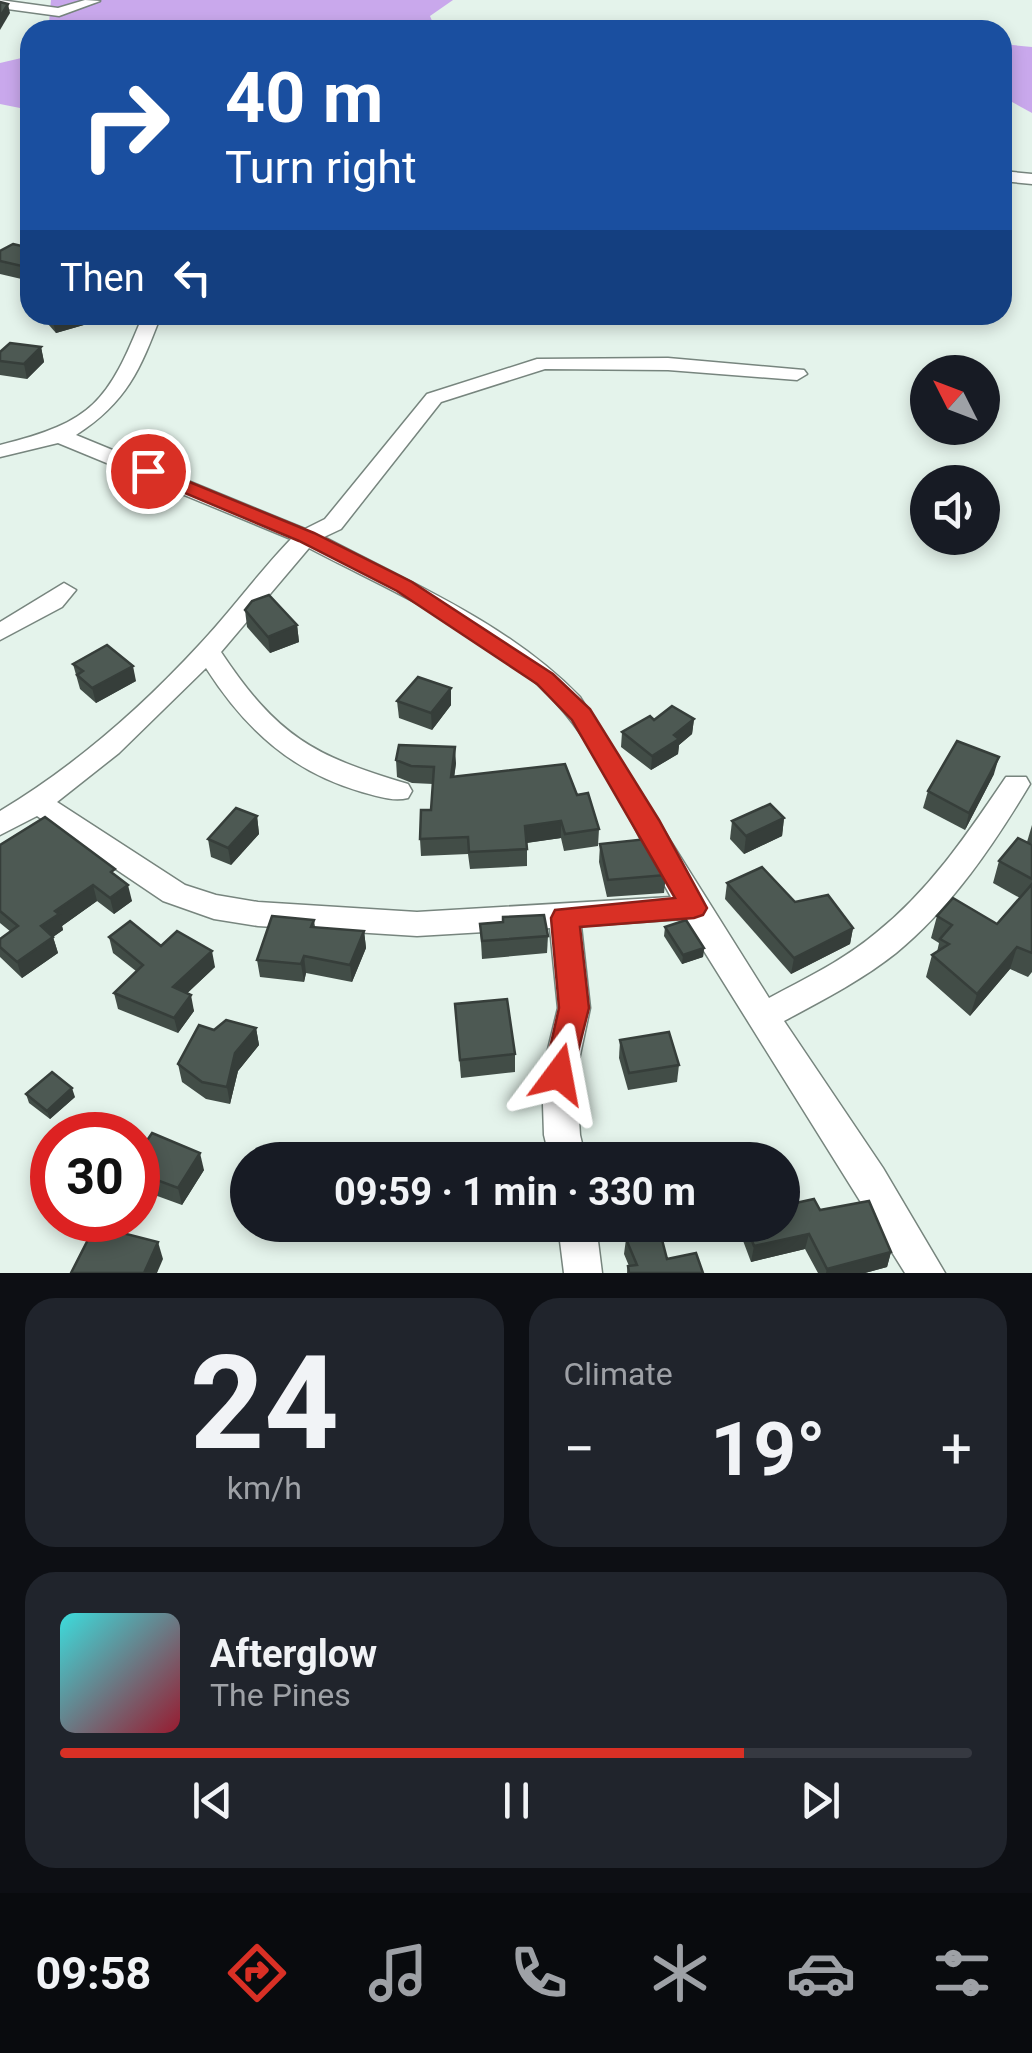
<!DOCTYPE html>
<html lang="en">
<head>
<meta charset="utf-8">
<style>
  :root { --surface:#171b24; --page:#20242c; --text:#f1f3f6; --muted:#9ea1a6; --line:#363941; --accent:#d93025 }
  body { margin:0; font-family:Roboto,sans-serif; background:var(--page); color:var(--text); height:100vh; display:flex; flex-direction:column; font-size:38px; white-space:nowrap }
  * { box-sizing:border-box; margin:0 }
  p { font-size:32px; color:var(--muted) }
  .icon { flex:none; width:55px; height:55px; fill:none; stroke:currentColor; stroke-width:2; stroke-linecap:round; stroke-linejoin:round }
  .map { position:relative; height:1273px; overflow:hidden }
  .details { display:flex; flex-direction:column; gap:25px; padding:25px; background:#0d0f14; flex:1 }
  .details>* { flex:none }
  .banner { position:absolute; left:20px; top:20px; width:992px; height:305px; border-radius:30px; box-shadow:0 5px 15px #0003; background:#1a4fa0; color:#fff; overflow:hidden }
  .needle { width:65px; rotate:312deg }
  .controls { position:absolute; left:910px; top:355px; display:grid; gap:20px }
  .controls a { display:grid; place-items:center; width:90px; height:90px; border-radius:50%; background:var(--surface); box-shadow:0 5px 15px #0003; font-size:50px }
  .speed { position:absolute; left:30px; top:1112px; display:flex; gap:20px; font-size:50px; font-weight:700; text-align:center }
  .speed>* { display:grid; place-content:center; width:130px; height:130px; border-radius:50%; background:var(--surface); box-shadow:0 5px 15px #0003; line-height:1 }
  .speed .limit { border:15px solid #d22; background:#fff; color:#111 }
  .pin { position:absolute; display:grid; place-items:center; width:85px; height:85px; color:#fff; margin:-42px; border:5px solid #fff; border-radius:50%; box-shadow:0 2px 10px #0007 }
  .me { position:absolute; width:110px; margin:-55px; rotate:13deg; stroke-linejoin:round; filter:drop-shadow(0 0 8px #0008) }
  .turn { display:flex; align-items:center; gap:35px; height:210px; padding:0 40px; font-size:45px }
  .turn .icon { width:130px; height:130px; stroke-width:2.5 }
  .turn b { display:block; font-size:70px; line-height:85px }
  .then { display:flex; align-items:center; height:95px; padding:0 40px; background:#0003; gap:20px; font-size:38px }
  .big { font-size:75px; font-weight:700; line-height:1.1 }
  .details .tile { flex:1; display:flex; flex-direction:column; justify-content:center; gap:15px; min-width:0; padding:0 35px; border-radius:30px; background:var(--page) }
  .details .dial { align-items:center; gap:0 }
  .dial b { font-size:130px; line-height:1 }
  .song { display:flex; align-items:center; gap:30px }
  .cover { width:120px; height:120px; border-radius:15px; background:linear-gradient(135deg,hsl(180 70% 55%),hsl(350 70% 35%)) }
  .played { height:10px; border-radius:5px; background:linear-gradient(90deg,var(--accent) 75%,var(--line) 75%) }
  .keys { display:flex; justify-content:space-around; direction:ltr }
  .heat { display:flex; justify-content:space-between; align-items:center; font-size:55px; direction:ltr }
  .details .tiles { flex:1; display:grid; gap:25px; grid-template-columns:1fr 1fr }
  .tile:last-child { grid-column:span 2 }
  .trip { position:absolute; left:230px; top:1142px; width:570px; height:100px; border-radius:50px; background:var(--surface); box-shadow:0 5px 15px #0003; font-weight:700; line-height:100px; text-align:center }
  .menu { display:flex; height:160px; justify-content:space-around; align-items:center; background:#090b0e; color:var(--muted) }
  .menu .icon { width:70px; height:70px }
  .menu .active { color:var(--accent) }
  .menu b { font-size:45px; color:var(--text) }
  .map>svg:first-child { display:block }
  .forest { fill:#c9a8ec }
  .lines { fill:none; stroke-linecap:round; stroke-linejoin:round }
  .street-casing { stroke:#77857e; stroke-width:3 }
  .street { fill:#fff; fill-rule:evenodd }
  .wall { fill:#424d47 }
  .shaded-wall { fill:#363e3a }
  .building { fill:#4d5953; stroke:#363e3a; stroke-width:2.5 }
  .route { fill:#d93025; stroke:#8d1f18; stroke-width:2.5 }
</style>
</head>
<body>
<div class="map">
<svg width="1032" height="1273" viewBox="0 0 1032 1273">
  <rect width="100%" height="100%" fill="#e4f3eb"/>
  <g class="forest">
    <path d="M51,0H453L430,16L436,30H53L49,23Z"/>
    <path d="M1002,44L1032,47V113L1003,97Z"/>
    <path d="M30,56V110L0,104V63Z"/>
  </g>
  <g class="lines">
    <defs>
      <g id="street">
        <path d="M0,0L58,8L85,0L100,1L59,16L0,8Z"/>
        <path d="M1002,171L1032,174V184L1002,181Z"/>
        <path d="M143,315H161C140,370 127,402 76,435L305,529L325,519L427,394L537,359L668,358L804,370L807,374L797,380L668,370L545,369L441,402L341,529L324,537C413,584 509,624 580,697L769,998C806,978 844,960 876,933C930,890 968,833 1006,777H1026L1030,784C994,844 951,908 896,953C862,980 823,1000 784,1021L883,1168L945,1273H905L684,919L581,926L590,1008L576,1074L580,1135L586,1160H550L544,1135L542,1074L558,1008L550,928L417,936L258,926L214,919L163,901L37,816L0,835V811C75,766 141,708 200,644C232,610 259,572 291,539L58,443L0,457V445C93,422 108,402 143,315ZM309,548C396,594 499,635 564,712C608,765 637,836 671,897L417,912L258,902L216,895L185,885L57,802L119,753L206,668C245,729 292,772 362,792C377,796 393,802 408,798L412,791L408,784C313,756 277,736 221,652Z"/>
        <path d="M64,583L76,590L62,607L0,640V622Z"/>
        <path d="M558,1225H596L602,1273H564Z"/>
      </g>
    </defs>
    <use href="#street" class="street-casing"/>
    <use href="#street" class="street"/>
  </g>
  <g class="wall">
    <path d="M30,248V281L0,274V251Z"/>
    <path d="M40,315H101V320L56,333Z"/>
    <path d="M41,347L44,362L27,379L0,375V352Z"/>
    <path d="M245,610L297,625L299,642L270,653L247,627Z"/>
    <path d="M73,664L136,681L96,703L80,689Z"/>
    <path d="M397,701L451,705L432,730L399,718Z"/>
    <path d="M694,719L692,734L679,745L678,754L651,770L621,747L622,732L654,720Z"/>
    <path d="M396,760L456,763L454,777L577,795L599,829L598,846L564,851L561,838L527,843V866L470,869L468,854L421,856L420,839L431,810L433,784L412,783L397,777Z"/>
    <path d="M994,774L965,830L923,808L928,791Z"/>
    <path d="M257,816L259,834L231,865L211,857L208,839Z"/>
    <path d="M784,818L782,836L744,854L730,839L732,821Z"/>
    <path d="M1032,825V844L1027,842Z"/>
    <path d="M600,844L666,875L664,893L607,897L599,862Z"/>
    <path d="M0,845L117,876L132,901L114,914L97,901L62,926L63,930L53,937L58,953L22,978L0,957V939L11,932L0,923Z"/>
    <path d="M1032,845V972L1028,977L1010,969L970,1016L926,977L932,955L937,952L939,943L931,938L937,916L997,924L1020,898L993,883L999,861Z"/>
    <path d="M727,883L795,902L853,928L850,944L791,974L725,899Z"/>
    <path d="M314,920L315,927L364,931L366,948L352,982L306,973L304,982L260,977L257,960Z"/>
    <path d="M480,924L548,936L547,953L482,959Z"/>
    <path d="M665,927L704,948L703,957L682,964L664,936Z"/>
    <path d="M109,937L161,946L215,967L187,993L194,1011L178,1033L118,1009L114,993L136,971L113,953Z"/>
    <path d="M455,1004L515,1054V1072L461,1078Z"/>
    <path d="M256,1028L259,1045L238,1071L230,1104L206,1099L182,1082L178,1064Z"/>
    <path d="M620,1040L679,1065L677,1082L628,1090L619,1058Z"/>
    <path d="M26,1094L75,1097L50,1119L29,1103Z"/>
    <path d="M138,1154L204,1170L182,1205L138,1189Z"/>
    <path d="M820,1210L891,1252L887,1267L865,1273H818L805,1249L751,1262L739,1230L740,1225H782Z"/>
    <path d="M455,1225H555V1232L488,1236V1228L455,1227Z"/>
    <path d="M684,1225H708L685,1229Z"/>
    <path d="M626,1239L667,1259L703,1273H627L628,1266H629L624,1254Z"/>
  </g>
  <g class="shaded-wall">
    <path d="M8,4L10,13L0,30V17Z"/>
    <path d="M30,265V281H29L26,267Z"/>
    <path d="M65,315H101V320L56,333L52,319Z"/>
    <path d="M41,347L44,362L27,379L24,364Z"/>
    <path d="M297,625L299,642L270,653L268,637Z"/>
    <path d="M133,666L136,681L96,703L92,688Z"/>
    <path d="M451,688V705L432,730L431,713Z"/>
    <path d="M694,719L692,734L679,745L678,754L651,770L652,756L674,735Z"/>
    <path d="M455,747L456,763L452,794L451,777Z"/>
    <path d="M999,757L994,774L965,830L969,813Z"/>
    <path d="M257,816L259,834L231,865L228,848Z"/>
    <path d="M784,818L782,836L744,854L746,836Z"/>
    <path d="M561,821V838L525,843V826Z"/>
    <path d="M93,885L97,901L62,926L63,930L53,937L58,953L22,978L17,962L41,926L55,911Z"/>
    <path d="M128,885L132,901L114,914L110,898Z"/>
    <path d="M853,928L850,944L791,974L794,958Z"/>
    <path d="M364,931L366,948L352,982L350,965Z"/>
    <path d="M1017,947L1010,969L970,1016L977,994Z"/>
    <path d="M704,948L703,957L682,964L683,955Z"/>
    <path d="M212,951L215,967L177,1003L173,987Z"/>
    <path d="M304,956L306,973L304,982L301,964Z"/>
    <path d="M191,995L194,1011L178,1033L174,1018Z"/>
    <path d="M256,1028L259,1045L238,1071L230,1104L227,1087L235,1053Z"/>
    <path d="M72,1088L75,1097L50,1119L47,1111Z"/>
    <path d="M200,1153L204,1170L182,1205L178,1188Z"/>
    <path d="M809,1234L805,1249L751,1262L754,1246Z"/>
    <path d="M158,1242L163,1259L157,1273H144Z"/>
    <path d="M891,1252L887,1267L865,1273H826L827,1269Z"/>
  </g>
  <g class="building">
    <path d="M0,2L8,4L0,17Z"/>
    <path d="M13,244L30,248V265L26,267L0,261V251Z"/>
    <path d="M49,315H65L52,319Z"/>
    <path d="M10,343L41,347L24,364L0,361V352Z"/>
    <path d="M269,595L297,625L268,637L245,610L252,601Z"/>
    <path d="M107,645L133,666L92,688L77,675L83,671L73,664Z"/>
    <path d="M418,677L451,688L431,713L397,701Z"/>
    <path d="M672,706L694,719L674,735L679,739L652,756L622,732L650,716L654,720Z"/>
    <path d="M957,741L999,757L969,813L928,791Z"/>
    <path d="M399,745L455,747L451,777L565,764L577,795L588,793L599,829L565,834L561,821L525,826L527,849L469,852L468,837L420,839L421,810H431L434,767L411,766L396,760Z"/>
    <path d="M770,804L784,818L746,836L732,821Z"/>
    <path d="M236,808L257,816L228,848L208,839Z"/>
    <path d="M45,817L115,869L111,872L128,885L110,898L93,885L55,911L59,914L41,926L53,937L17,962L0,947V939L18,926L0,911V845Z"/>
    <path d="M1018,838L1032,845V879L999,861Z"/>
    <path d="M647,839L666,875L608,880L600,844Z"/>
    <path d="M762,867L795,902L828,895L853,928L794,958L727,883Z"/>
    <path d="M1032,884V953L1017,947L977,994L932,955L949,944L940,939L952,925L937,916L953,898L997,924Z"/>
    <path d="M544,915L548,936L482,941L480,924L503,922V917Z"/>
    <path d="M272,916L314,920L311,927L364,931L350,965L304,956L301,964L257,960Z"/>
    <path d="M686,920L704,948L683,955L665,927Z"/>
    <path d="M130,921L161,946L177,931L212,951L173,987L191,995L174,1018L114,993L143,965L109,937Z"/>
    <path d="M507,999L515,1054L460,1060L455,1004Z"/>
    <path d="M226,1020L256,1028L235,1053L227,1087L202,1082L178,1064L199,1025L214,1030Z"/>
    <path d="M669,1032L679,1065L629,1073L620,1040Z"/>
    <path d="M52,1072L72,1088L47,1111L26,1094Z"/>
    <path d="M152,1133L200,1153L178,1188L138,1173V1154Z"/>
    <path d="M698,1144L703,1160H672L669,1149Z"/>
    <path d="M555,1148L556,1160H458V1158L485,1159L484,1150Z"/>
    <path d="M814,1199L820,1210L869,1201L891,1252L827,1269L809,1234L754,1246L746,1225H782V1206Z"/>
    <path d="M95,1226L158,1242L144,1273H71Z"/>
    <path d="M660,1232L667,1259L696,1253L703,1273H629L628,1266L637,1265L626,1239Z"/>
  </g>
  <path class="route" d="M148,465L314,533L412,582L553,674L590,709L659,820L707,908L703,915L694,918L580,927L589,1008L570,1083L559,1087L548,1083L544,1074L559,1008L551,918L555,910L675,898L572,720L537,684L397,591L299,541L142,475L139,471Z"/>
</svg>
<div class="controls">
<a><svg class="needle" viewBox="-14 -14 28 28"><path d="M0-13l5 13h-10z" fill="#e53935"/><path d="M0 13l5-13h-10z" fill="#9ea1a6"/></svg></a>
<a><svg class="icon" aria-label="sound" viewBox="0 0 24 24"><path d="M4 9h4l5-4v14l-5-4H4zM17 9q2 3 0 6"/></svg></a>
</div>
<div class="speed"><div class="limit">30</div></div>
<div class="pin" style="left:148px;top:471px;background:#d93025"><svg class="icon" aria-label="arrive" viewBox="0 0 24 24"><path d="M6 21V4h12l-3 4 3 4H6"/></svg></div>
<svg class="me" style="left:559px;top:1074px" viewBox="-20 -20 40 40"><path d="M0-17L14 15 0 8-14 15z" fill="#d93025" stroke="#fff" stroke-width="4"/></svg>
<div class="trip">09:59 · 1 min · 330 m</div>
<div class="banner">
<div class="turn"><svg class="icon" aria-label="right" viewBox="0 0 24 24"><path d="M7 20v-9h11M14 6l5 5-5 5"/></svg><div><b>40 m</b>Turn right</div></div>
<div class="then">Then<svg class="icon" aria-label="left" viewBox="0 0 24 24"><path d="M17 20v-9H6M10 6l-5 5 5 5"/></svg></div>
</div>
</div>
<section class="details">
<div class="tiles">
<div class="tile dial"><b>24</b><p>km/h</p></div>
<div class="tile"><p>Climate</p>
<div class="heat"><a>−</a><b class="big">19°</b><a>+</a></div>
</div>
<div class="tile">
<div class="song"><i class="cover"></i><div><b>Afterglow</b><p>The Pines</p></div></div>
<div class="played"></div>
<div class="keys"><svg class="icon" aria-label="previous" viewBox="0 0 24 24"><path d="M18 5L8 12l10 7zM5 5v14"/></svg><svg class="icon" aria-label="pause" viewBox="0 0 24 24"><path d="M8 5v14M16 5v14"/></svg><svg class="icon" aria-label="next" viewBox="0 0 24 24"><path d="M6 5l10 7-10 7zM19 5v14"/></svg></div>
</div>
</div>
</section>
<nav class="menu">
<b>09:58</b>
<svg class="icon active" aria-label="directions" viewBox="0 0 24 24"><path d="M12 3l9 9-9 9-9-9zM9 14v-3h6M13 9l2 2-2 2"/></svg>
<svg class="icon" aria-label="music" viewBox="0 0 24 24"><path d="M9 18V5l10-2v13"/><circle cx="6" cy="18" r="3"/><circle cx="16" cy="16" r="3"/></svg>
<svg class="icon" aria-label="phone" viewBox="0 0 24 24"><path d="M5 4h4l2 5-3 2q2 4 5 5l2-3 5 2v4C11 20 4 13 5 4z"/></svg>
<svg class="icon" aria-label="climate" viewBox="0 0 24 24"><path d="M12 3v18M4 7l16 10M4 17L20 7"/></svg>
<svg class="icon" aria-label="car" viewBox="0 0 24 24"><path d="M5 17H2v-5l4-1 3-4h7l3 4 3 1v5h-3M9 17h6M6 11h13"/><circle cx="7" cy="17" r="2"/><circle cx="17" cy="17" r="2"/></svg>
<svg class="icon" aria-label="filters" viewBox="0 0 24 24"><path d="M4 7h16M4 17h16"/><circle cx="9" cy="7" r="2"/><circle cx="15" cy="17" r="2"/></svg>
</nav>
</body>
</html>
